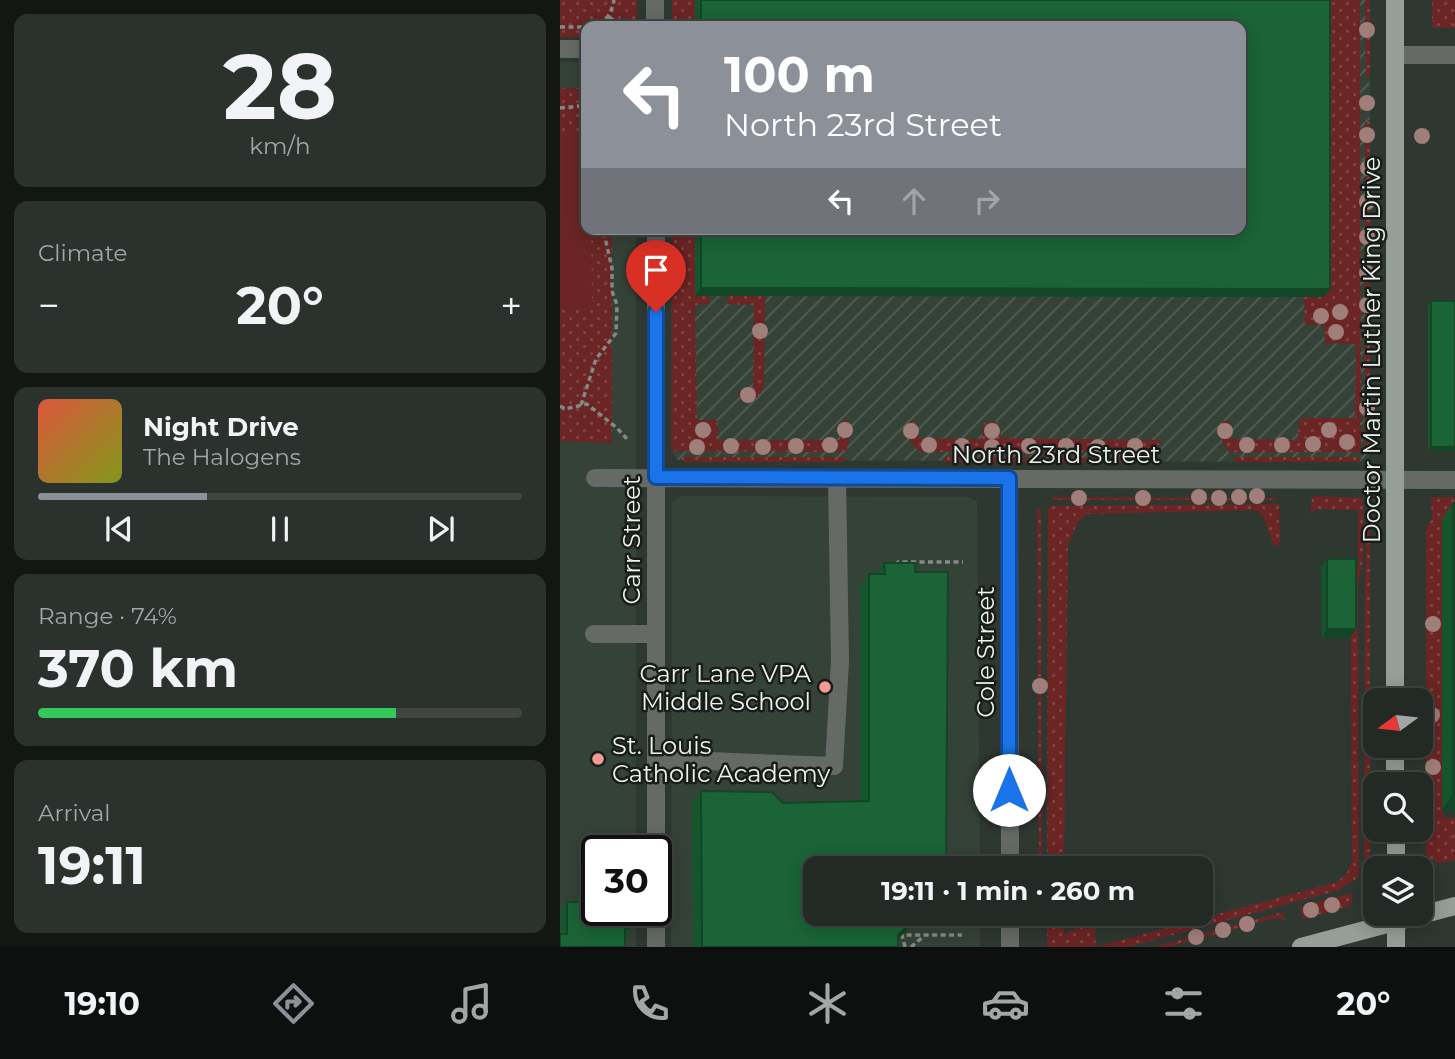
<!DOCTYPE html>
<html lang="en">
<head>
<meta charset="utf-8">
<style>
  :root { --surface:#232925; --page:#2b312d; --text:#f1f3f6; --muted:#a3a6a7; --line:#404542; --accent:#8c9099 }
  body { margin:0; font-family:Montserrat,sans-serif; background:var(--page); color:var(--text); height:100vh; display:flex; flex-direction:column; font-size:26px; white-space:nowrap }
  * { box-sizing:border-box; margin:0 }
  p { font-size:23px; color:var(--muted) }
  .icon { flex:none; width:38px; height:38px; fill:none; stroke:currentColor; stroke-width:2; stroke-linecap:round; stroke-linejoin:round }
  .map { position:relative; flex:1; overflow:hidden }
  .sheet { display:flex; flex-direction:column; gap:14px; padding:14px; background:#131714; width:560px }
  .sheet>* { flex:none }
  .guide { position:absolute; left:21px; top:21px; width:665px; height:214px; border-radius:14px; box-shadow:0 4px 18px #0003,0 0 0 2px var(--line); background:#8c9099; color:#fff; overflow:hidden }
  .needle { width:46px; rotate:255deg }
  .buttons { position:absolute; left:803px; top:688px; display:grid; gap:14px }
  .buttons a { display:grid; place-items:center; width:70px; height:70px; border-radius:14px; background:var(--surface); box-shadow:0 4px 18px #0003,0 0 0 2px var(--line); font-size:35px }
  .speed { position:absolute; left:21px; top:835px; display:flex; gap:14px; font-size:35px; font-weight:700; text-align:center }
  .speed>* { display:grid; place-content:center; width:91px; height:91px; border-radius:50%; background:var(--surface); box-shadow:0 4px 18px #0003,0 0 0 2px var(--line); line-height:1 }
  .speed .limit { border:4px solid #111; border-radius:10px; background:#fff; color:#111 }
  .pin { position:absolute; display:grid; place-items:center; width:60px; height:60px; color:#fff; margin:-72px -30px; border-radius:50% 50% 50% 0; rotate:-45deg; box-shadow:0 0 7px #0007 }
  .pin .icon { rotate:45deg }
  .me { position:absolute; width:77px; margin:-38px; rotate:0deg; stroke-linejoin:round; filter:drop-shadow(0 0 5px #0008) }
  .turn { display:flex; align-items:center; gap:24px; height:147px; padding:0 28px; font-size:32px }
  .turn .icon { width:91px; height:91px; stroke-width:2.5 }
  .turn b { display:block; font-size:49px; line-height:60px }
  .lanes { display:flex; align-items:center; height:66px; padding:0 28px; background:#0003; justify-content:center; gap:35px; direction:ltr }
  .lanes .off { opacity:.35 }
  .big { font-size:52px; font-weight:700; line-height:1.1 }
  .sheet .tile { flex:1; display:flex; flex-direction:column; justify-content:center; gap:10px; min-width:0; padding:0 24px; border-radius:14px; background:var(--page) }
  .sheet .dial { align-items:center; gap:0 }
  .dial b { font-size:91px; line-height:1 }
  .song { display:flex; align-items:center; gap:21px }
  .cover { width:84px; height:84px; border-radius:10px; background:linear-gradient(135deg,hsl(10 70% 55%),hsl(70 70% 35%)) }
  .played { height:7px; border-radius:4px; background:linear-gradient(90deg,var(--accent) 35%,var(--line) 35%) }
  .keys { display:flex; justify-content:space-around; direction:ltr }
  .heat { display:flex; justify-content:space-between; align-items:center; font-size:38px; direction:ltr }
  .charge { height:10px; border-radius:5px; background:linear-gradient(90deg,#34c759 74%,var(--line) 0) }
  .trip { position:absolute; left:243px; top:856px; width:410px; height:70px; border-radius:14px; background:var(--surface); box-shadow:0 4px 18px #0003,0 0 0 2px var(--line); font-weight:700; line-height:70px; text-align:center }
  .dock { display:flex; height:112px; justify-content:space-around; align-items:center; background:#0e100f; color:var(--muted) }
  .dock .icon { width:49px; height:49px }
  .dock .on { color:var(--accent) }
  .dock b { font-size:32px; color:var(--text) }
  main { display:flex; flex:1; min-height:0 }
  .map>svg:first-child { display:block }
  .built { fill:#354238 }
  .industrial { fill:url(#industrial-furrows) }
  .grass { fill:url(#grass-dots) }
  .pitch { fill:#6a2524 }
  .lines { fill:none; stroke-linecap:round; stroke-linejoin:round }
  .path { stroke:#838a85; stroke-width:3.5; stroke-dasharray:5 3.5; stroke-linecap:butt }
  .minor { stroke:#666a67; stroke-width:18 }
  .major { stroke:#969e98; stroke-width:18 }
  .tree { fill:#a07e79 }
  .wall { fill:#16562f }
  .shaded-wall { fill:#124626 }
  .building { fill:#1a6437; stroke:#124626; stroke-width:2 }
  .route-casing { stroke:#114b97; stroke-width:18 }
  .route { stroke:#1a73e8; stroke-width:12 }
  .poi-dot { fill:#f59b96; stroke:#191d1a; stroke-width:2.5 }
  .labels { text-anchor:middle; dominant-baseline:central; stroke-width:5; stroke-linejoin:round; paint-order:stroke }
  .street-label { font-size:24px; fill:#edf2ee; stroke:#191d1a }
  .poi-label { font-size:24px; fill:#edf2ee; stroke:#191d1a; text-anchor:end }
</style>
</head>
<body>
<main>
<section class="sheet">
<div class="tile dial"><b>28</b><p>km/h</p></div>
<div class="tile"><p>Climate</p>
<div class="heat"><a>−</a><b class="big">20°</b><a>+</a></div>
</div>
<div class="tile">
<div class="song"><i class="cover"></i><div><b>Night Drive</b><p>The Halogens</p></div></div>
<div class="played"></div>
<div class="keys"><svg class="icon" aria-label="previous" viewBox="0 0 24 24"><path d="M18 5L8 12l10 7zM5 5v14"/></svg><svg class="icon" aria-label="pause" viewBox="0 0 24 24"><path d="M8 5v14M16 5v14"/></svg><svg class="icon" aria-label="next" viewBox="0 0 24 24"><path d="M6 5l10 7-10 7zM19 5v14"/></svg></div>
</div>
<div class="tile"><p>Range · 74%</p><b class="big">370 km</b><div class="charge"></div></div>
<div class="tile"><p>Arrival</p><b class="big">19:11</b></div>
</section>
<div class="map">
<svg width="895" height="947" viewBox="0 0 895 947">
  <defs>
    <pattern id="industrial-furrows" width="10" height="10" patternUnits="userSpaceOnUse" patternTransform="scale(1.75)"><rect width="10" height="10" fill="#354238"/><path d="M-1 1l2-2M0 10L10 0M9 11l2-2" fill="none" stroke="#535e55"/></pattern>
    <pattern id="grass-dots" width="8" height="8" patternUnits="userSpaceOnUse" patternTransform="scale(1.75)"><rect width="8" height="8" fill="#6a2524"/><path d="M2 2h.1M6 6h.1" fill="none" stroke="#804544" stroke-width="1.8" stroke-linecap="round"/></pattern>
  </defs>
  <rect width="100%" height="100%" fill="#2f3731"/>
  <g class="built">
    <path d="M0,62H26V229H76V850H37V910H76V947H0Z"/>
    <path d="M122,496L409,497L417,501L420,868H256V914H420V947H111L112,506V502Z"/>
  </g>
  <path class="industrial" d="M112,0H810L809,459L803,462L118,460L111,451L112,229H681V26H112Z"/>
  <g class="grass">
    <path d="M0,0H77V26H26V37H0Z"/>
    <rect x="112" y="0" width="23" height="26"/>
    <path d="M764,0H800L801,452H669C662,443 656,432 662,421H669L671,439L738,440L739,421L742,418H795L796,344L765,343L764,325H745L744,297Z"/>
    <path d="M805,0H810V77H806Z"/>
    <rect x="872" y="0" width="23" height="28"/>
    <path d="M0,88H26V229H52V443L0,441Z"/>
    <rect x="805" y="122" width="5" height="328"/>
    <path d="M112,229H135L149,296L150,304L135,305L137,420H156L158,424V440H280L281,422L288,420L289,440L286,452L111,451Z"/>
    <path d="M167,296H205L204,387L198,397C191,399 185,401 179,397L178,393L181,390H193L194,305L168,304Z"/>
    <path d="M351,421H355L358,438L422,439L424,423L435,421L440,427L441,438L602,440L593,452H360C351,444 343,432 351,421Z"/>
    <path d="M122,457H285L283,462H122Z"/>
    <path d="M385,457L584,458L580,462H384Z"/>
    <path d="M673,457H801L800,462H676Z"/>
    <path d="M756,496L803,498V560L798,584L799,876C793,883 786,883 780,890L568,947H487V914H504V934L534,921L536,947L777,882L786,874L792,862L790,567H798V510L758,509L750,514L752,498Z"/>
    <path d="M493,497L716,498L719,500H492Z"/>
    <path d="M871,497H895V519H882V810L885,818H895V860C880,864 879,865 866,855V528L872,519Z"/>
    <path d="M808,503L810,507V859H804L805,582Z"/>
    <path d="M719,504L720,542L718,546L713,544L704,518L696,510L527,514L518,522L508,545L504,868H487L488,509L491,506Z"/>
    <path d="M477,509H481L482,868H479Z"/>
    <path d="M792,893V902L788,907L743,919L740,907Z"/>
    <path d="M723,912L725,920L715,918L608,947H594Z"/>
  </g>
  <path class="pitch" d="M0,132H26V229H31L32,310H0Z"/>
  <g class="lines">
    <g class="path">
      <path d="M49,17L61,26"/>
      <path d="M31,26C46,23 51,15 54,0"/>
      <path d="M0,27H26"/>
      <path d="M0,108L20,106L26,109"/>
      <path d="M21,405L36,359L56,333L57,305L52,291V268L43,229"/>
      <path d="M0,406L5,409L27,404L57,428L68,440"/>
      <path d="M338,566V562H403"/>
      <path d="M345,947L342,935H402"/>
      <path d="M351,947L364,936"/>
    </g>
    <g class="minor">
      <path d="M95,0V26"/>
      <path d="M0,49H26"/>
      <path d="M835,55H895"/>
      <path d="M96,229V850"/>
      <path d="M35,478L895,480"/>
      <path d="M449,478L450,868"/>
      <path d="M34,634H96"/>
      <path d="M96,761L122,760L274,766L280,661L277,478"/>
      <path d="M450,914V947"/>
      <path d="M96,947V910"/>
    </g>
    <g class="major">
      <path d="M835,700V0"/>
      <path d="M835,746V784"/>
      <path d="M836,830V868"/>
      <path d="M836,914V947"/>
      <path d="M741,947L895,906"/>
    </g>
  </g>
  <g class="tree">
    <circle cx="807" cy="30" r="8"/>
    <circle cx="807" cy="103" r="8"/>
    <circle cx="807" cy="135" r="8"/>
    <circle cx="862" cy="136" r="8"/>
    <circle cx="808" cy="168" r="8"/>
    <circle cx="807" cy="202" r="8"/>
    <circle cx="807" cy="237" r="8"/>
    <circle cx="807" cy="273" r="8"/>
    <circle cx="807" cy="305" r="8"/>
    <circle cx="780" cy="312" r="8"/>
    <circle cx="761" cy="316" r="8"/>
    <circle cx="200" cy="331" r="8"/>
    <circle cx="776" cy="332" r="8"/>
    <circle cx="188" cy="395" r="8"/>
    <circle cx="807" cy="408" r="8"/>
    <circle cx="143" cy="430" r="8"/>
    <circle cx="285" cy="430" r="8"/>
    <circle cx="769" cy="430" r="8"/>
    <circle cx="351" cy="431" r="8"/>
    <circle cx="432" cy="431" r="8"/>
    <circle cx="665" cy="431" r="8"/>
    <circle cx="787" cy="442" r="8"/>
    <circle cx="753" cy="444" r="8"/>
    <circle cx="270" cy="445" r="8"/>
    <circle cx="369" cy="445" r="8"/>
    <circle cx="687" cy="445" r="8"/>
    <circle cx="722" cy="445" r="8"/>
    <circle cx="171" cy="446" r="8"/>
    <circle cx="236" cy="446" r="8"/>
    <circle cx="402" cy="446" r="8"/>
    <circle cx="469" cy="446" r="8"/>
    <circle cx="506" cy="446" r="8"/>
    <circle cx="575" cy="446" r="8"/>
    <circle cx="137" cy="447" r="8"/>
    <circle cx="203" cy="447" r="8"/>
    <circle cx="432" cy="447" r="8"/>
    <circle cx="538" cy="447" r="8"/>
    <circle cx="697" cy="496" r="8"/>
    <circle cx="639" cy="497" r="8"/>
    <circle cx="679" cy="497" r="8"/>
    <circle cx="519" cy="498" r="8"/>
    <circle cx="583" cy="498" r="8"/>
    <circle cx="659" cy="498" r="8"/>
    <circle cx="873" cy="624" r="8"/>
    <circle cx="480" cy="686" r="8"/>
    <circle cx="872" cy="715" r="8"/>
    <circle cx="873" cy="767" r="8"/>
    <circle cx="772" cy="905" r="8"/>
    <circle cx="751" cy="910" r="8"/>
    <circle cx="687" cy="924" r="8"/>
    <circle cx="663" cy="930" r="8"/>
    <circle cx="636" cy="937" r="8"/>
  </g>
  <g class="wall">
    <path d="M135,0H770L764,297L135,296V229H681V26H135Z"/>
    <path d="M871,301L895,451H868V305Z"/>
    <path d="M893,503H895V810H882V519Z"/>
    <path d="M767,559L790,638H762L761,567Z"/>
    <path d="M324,563L355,572L377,921L357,920L338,939V947H133L132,803L141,791L223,803L300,801V586L309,574H317Z"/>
    <path d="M20,893L70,929L65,936L1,934V910L7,902H14Z"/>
  </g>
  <g class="shaded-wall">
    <path d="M141,288L770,289L764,297L135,296Z"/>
    <path d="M871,447H895V451H868Z"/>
    <path d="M767,629H796L790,638H762Z"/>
    <path d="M893,794H895V810H882Z"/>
    <path d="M360,914H382L377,921L357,920L330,947L338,935Z"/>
  </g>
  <g class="building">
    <path d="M141,0H770V289L141,288V229H681V26H141Z"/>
    <rect x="871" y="301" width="24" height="146"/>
    <rect x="893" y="503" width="2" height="291"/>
    <rect x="767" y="559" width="29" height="70"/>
    <path d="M324,563H355V572H388L386,868H256V914H360L338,935V947H142L141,791L212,792L223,803L309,801V574H325Z"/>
    <path d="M20,893H37V910H70V929H65V947H0V934H7V902H20Z"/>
  </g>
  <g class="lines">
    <defs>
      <path id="route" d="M96,312V477L449,478V790"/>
    </defs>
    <use href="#route" class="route-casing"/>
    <use href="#route" class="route"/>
  </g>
  <g class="poi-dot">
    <circle cx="265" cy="687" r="7"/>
    <circle cx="38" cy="759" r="7"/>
  </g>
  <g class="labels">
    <g class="street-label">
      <text transform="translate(811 350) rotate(-90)">Doctor Martin Luther King Drive</text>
      <text x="496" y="454">North 23rd Street</text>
      <text transform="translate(71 540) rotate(-90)">Carr Street</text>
      <text transform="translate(425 652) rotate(-90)">Cole Street</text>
    </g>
    <g class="poi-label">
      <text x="251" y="673">Carr Lane VPA<tspan x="251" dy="28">Middle School</tspan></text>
      <text x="52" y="745" text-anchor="start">St. Louis<tspan x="52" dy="28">Catholic Academy</tspan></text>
    </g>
  </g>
</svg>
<div class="buttons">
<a><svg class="needle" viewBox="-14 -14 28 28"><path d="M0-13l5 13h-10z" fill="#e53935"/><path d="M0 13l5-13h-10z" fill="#a3a6a7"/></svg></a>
<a><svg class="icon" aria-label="search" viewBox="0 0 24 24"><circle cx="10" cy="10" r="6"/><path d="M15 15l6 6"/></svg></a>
<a><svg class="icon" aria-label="layers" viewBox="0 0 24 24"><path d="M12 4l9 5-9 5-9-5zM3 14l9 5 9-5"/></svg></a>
</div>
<div class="speed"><div class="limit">30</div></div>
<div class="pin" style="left:96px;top:312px;background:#d93025"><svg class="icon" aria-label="arrive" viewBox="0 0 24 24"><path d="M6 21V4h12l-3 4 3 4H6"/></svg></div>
<svg class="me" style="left:449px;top:790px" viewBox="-20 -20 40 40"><circle r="19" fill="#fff"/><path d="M0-13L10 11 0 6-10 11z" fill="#1a73e8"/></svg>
<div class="trip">19:11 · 1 min · 260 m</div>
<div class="guide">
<div class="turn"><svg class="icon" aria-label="left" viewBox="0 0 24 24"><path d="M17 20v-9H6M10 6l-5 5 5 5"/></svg><div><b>100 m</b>North 23rd Street</div></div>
<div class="lanes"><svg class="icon" aria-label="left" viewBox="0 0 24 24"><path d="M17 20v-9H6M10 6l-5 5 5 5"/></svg><svg class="icon off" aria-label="ahead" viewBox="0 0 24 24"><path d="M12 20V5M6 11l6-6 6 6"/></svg><svg class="icon off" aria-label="right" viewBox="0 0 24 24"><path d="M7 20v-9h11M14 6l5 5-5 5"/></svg></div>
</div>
</div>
</main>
<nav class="dock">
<b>19:10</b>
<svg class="icon on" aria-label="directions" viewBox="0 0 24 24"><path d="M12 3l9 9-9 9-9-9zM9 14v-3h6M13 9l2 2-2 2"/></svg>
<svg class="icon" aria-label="music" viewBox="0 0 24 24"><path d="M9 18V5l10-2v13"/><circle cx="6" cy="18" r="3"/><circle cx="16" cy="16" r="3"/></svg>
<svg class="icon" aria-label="phone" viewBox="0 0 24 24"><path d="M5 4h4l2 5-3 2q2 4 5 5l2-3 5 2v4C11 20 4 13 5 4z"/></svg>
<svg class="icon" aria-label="climate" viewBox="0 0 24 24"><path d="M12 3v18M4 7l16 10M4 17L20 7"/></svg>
<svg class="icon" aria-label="car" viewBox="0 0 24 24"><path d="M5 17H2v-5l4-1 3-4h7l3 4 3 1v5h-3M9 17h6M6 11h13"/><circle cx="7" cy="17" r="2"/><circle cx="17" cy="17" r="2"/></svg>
<svg class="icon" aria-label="filters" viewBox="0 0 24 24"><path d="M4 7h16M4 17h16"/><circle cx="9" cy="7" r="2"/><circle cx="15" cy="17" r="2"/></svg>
<b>20°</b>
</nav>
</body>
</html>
